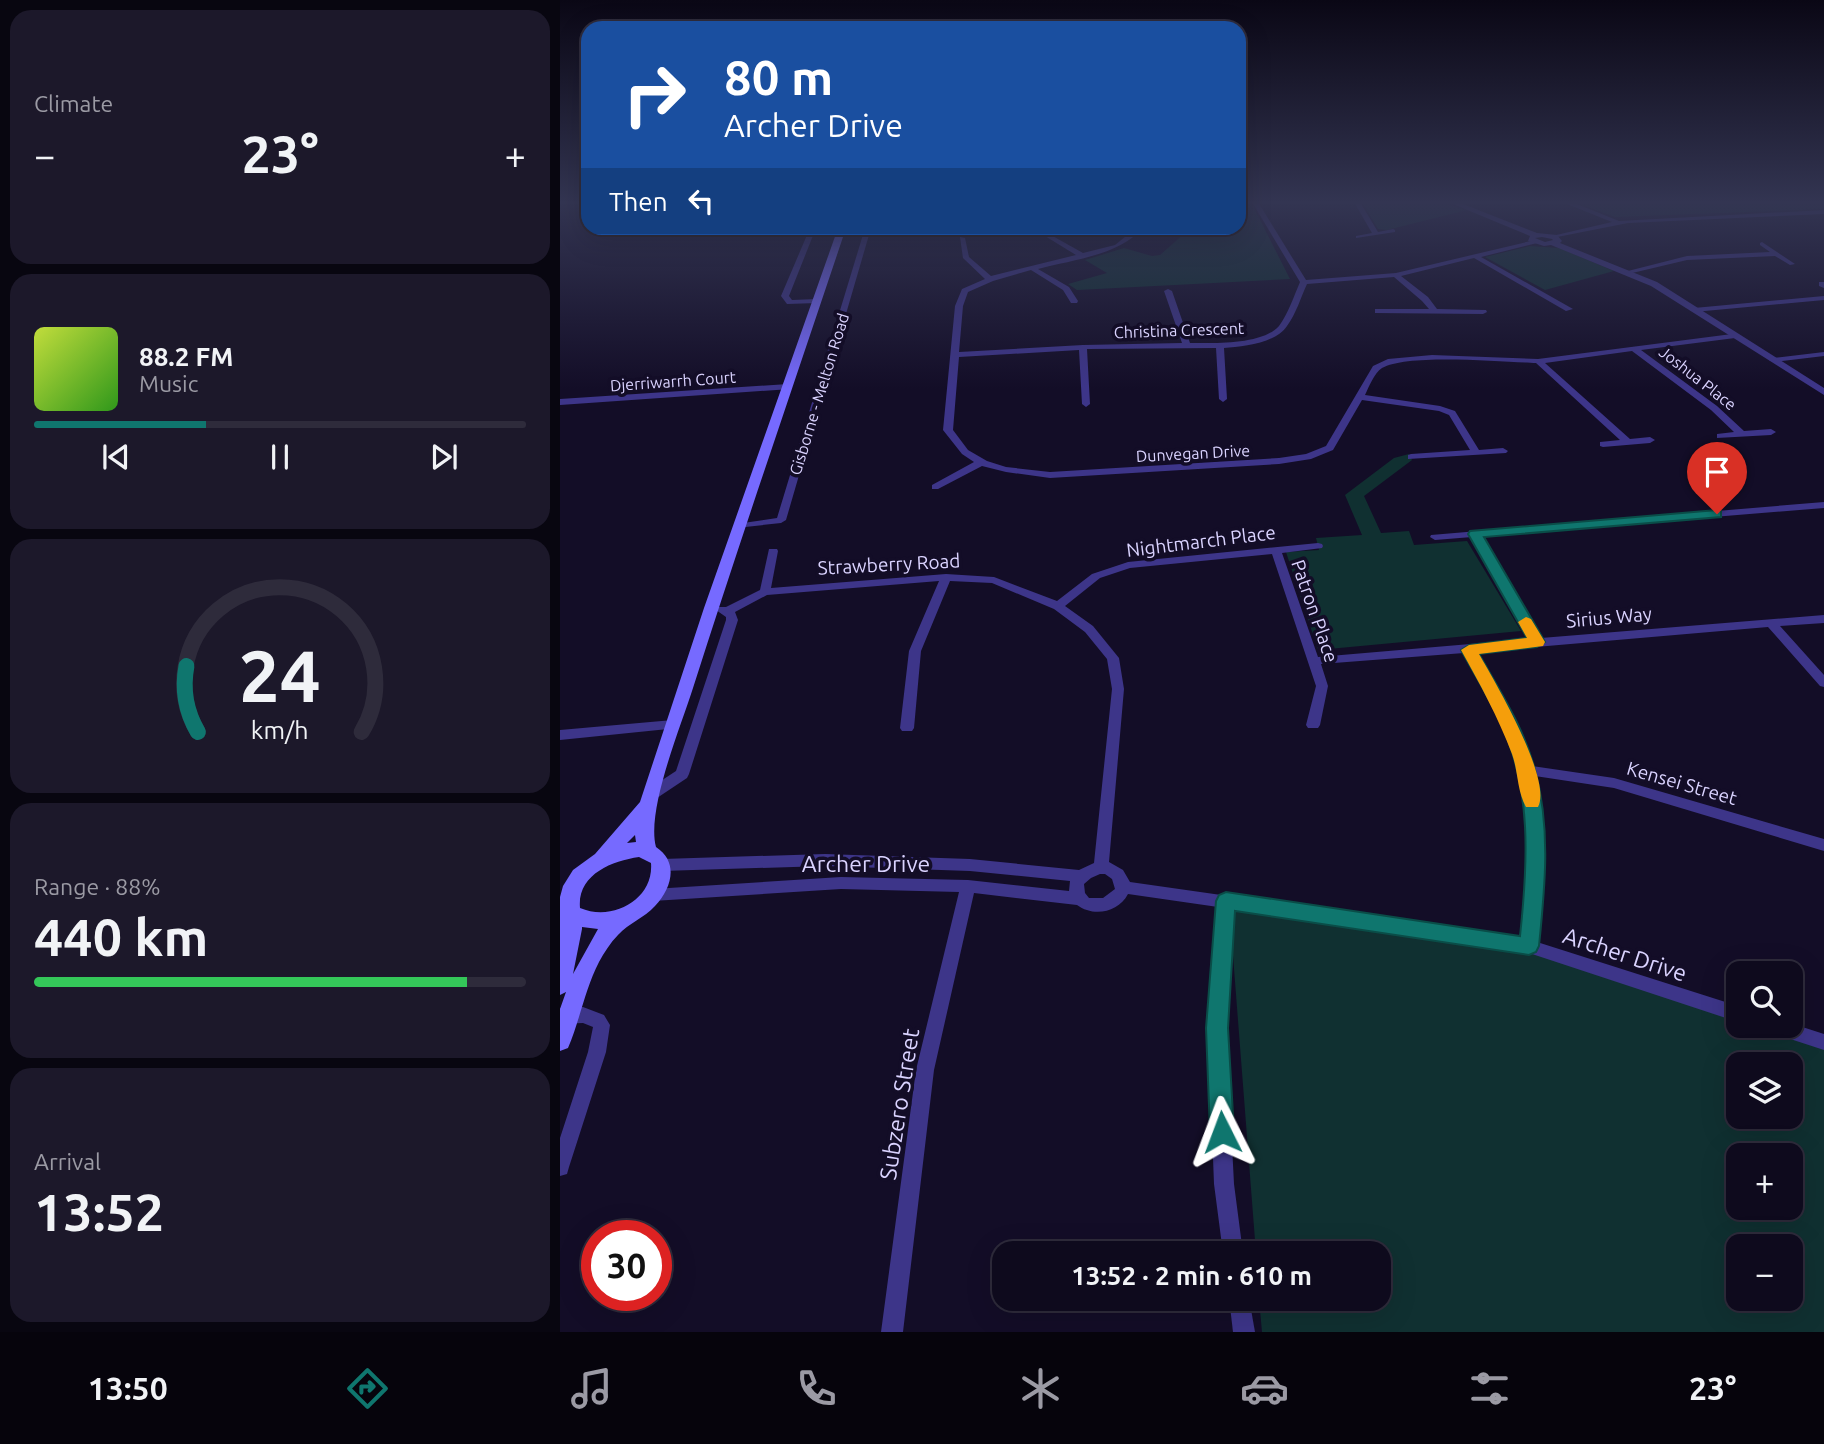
<!DOCTYPE html>
<html lang="en">
<head>
<meta charset="utf-8">
<style>
  :root { --surface:#0e0a1d; --page:#1c182a; --text:#f1f3f6; --muted:#9b9aa4; --line:#2e2b3b; --accent:#0f766e }
  body { margin:0; font-family:Ubuntu,sans-serif; background:var(--page); color:var(--text); height:100vh; display:flex; flex-direction:column; font-size:26px; white-space:nowrap }
  * { box-sizing:border-box; margin:0 }
  p { font-size:23px; color:var(--muted) }
  .icon { flex:none; width:38px; height:38px; fill:none; stroke:currentColor; stroke-width:2; stroke-linecap:round; stroke-linejoin:round }
  .map { position:relative; flex:1; overflow:hidden }
  .sheet { display:flex; flex-direction:column; gap:10px; padding:10px; background:#080610; width:560px }
  .sheet>* { flex:none }
  .guide { position:absolute; left:21px; top:21px; width:665px; height:214px; border-radius:21px; box-shadow:0 7px 28px #0002,0 0 0 2px var(--line); background:#1a4fa0; color:#fff; overflow:hidden }
  .tools { position:absolute; left:1166px; top:961px; display:grid; gap:14px }
  .tools a { display:grid; place-items:center; width:77px; height:77px; border-radius:14px; background:var(--surface); box-shadow:0 7px 28px #0002,0 0 0 2px var(--line); font-size:35px }
  .speed { position:absolute; left:21px; top:1220px; display:flex; gap:14px; font-size:35px; font-weight:700; text-align:center }
  .speed>* { display:grid; place-content:center; width:91px; height:91px; border-radius:50%; background:var(--surface); box-shadow:0 7px 28px #0002,0 0 0 2px var(--line); line-height:1 }
  .speed .limit { border:10px solid #d22; background:#fff; color:#111 }
  .pin { position:absolute; display:grid; place-items:center; width:60px; height:60px; color:#fff; margin:-72px -30px; border-radius:50% 50% 50% 0; rotate:-45deg; box-shadow:0 0 7px #0007 }
  .pin .icon { rotate:45deg }
  .me { position:absolute; width:77px; margin:-38px; rotate:357deg; stroke-linejoin:round; filter:drop-shadow(0 0 5px #0008) }
  .turn { display:flex; align-items:center; gap:24px; height:147px; padding:0 28px; font-size:32px }
  .turn .icon { width:91px; height:91px; stroke-width:2.5 }
  .turn b { display:block; font-size:49px; line-height:60px }
  .then { display:flex; align-items:center; height:66px; padding:0 28px; background:#0003; gap:14px; font-size:26px }
  .big { font-size:52px; font-weight:600; line-height:1.1 }
  .sheet .card { flex:1; display:flex; flex-direction:column; justify-content:center; gap:10px; min-width:0; padding:0 24px; border-radius:21px; background:var(--page) }
  .sheet .dial { align-items:center; gap:0 }
  .dial svg { height:182px; overflow:visible; fill:none; stroke:var(--line); stroke-width:7; stroke-linecap:round; text-anchor:middle }
  .dial text { fill:var(--text); stroke:none }
  .song { display:flex; align-items:center; gap:21px }
  .cover { width:84px; height:84px; border-radius:10px; background:linear-gradient(135deg,hsl(70 70% 55%),hsl(110 70% 35%)) }
  .played { height:7px; border-radius:4px; background:linear-gradient(90deg,var(--accent) 35%,var(--line) 35%) }
  .keys { display:flex; justify-content:space-around; direction:ltr }
  .heat { display:flex; justify-content:space-between; align-items:center; font-size:38px; direction:ltr }
  .charge { height:10px; border-radius:5px; background:linear-gradient(90deg,#34c759 88%,var(--line) 0) }
  .trip { position:absolute; left:432px; top:1241px; width:399px; height:70px; border-radius:21px; background:var(--surface); box-shadow:0 7px 28px #0002,0 0 0 2px var(--line); font-weight:600; line-height:70px; text-align:center }
  .dock { display:flex; height:112px; justify-content:space-around; align-items:center; background:#06040c; color:var(--muted) }
  .dock .icon { width:49px; height:49px }
  .dock .selected { color:var(--accent) }
  .dock b { font-size:32px; color:var(--text) }
  main { display:flex; flex:1; min-height:0 }
  .map>svg:first-child { display:block }
  .green { fill:#103031; fill-rule:evenodd }
  .lines { fill:none; stroke-linecap:round; stroke-linejoin:round }
  .minor { fill:#3d3589; fill-rule:evenodd }
  .tertiary { fill:#3d3589; fill-rule:evenodd }
  .secondary { fill:#766aff; fill-rule:evenodd }
  .route { fill:#0f766e; stroke:#0a4d48; stroke-width:2 }
  .slow { fill:#f59e0b }
  .labels { text-anchor:middle; dominant-baseline:central; stroke-width:7; stroke-linejoin:round; paint-order:stroke }
  .far-street-label { font-size:16px; fill:#dad3ff; stroke:#130d27 }
  .street-label { font-size:19px; fill:#dad3ff; stroke:#130d27 }
  .near-street-label { font-size:23px; fill:#dad3ff; stroke:#130d27 }
</style>
</head>
<body>
<main>
<section class="sheet">
<div class="card"><p>Climate</p>
<div class="heat"><a>−</a><b class="big">23°</b><a>+</a></div>
</div>
<div class="card">
<div class="song"><i class="cover"></i><div><b>88.2 FM</b><p>Music</p></div></div>
<div class="played"></div>
<div class="keys"><svg class="icon" aria-label="previous" viewBox="0 0 24 24"><path d="M18 5L8 12l10 7zM5 5v14"/></svg><svg class="icon" aria-label="pause" viewBox="0 0 24 24"><path d="M8 5v14M16 5v14"/></svg><svg class="icon" aria-label="next" viewBox="0 0 24 24"><path d="M6 5l10 7-10 7zM19 5v14"/></svg></div>
</div>
<div class="card dial"><svg viewBox="0 0 100 80">
<path d="M14 69A42 42 0 1 1 86 69"/>
<path d="M14 69A42 42 0 0 1 9 40" stroke="#0f766e"/>
<text x="50" y="56" font-size="32" font-weight="700">24</text>
<text x="50" y="72" font-size="11">km/h</text>
</svg></div>
<div class="card"><p>Range · 88%</p><b class="big">440 km</b><div class="charge"></div></div>
<div class="card"><p>Arrival</p><b class="big">13:52</b></div>
</section>
<div class="map">
<svg width="1264" height="1332" viewBox="0 0 1264 1332">
  <rect width="100%" height="100%" fill="#130d27"/>
  <g class="green">
    <path d="M679,202H691L730,279L517,290L508,284L547,273L525,260L564,248L592,256L600,255L625,233L626,228H679Z"/>
    <path d="M802,202H879L907,210L827,230L818,229Z"/>
    <path d="M1014,202H1264V209L1055,217Z"/>
    <path d="M970,246L999,248L1054,271L985,290L925,257Z"/>
    <path d="M849,454L852,460L804,496L821,533L849,531L854,545L907,541L961,631L758,650L726,552L759,550L756,538L802,535L785,495L834,458Z"/>
    <path d="M669,904L963,950L1178,1017V1026H1203L1264,1046V1332H702L699,1299L819,1298V1253H696ZM1178,1064H1230V1116H1178ZM1178,1155H1230V1208H1178ZM1178,1246H1230V1298H1178Z"/>
  </g>
  <g class="lines">
    <g class="minor">
      <path d="M692,202H698L746,280L836,273L975,240L977,241V243L921,257L1013,309L1006,311L914,258L841,276L868,297L877,309L926,310L927,312L923,314L815,313V309H869L862,301L834,277L747,284C741,297 736,314 727,326C716,343 683,347 664,348L667,399L663,402L659,399L656,348L527,349L530,404L526,407L522,404L519,350L399,357L393,430L408,450L427,461L446,467L490,472L719,458L746,454L766,446L813,366L828,359L872,355L978,359L1172,334L1176,336L1175,338L1081,350L1157,406L1184,431L1211,429L1216,432L1211,435L1157,438V434L1174,432L1151,410L1072,351L985,363L1070,439L1090,437L1095,440L1090,443L1043,447L1040,446V442L1060,440L976,363C943,362 848,353 822,368C814,373 809,387 805,395L880,406L895,411L919,450L943,448L948,451L946,453L848,459V455L851,454L910,450L889,415L879,411L802,400L773,450L751,459L719,464L490,478L446,472L422,466L378,489H372V485L414,462L402,454L383,430L395,306L402,289L425,279L403,258L400,237L405,238L409,257L431,276L516,255L485,236V234H489L523,253L555,245L576,228H582C561,255 511,260 478,269L509,287L518,301L517,303H511L503,290L471,270L433,281L408,292L403,306L399,352L523,345L622,343L604,291L608,289L612,291L630,343C654,343 702,345 719,326C728,314 734,296 740,282Z"/>
      <path d="M794,202H800L818,232L833,229L835,230V232L796,238V236L812,233Z"/>
      <path d="M1002,202H1012L1059,221L1264,210V214L1068,223L992,238V236L1052,222Z"/>
      <path d="M250,228H256L229,296L232,300L257,299L261,301L257,303L227,304L221,296Z"/>
      <path d="M305,228H311L226,520L221,523L176,528V524L217,518Z"/>
      <path d="M1202,242L1235,264L1230,265L1215,256L1127,260L1068,274L1064,272L1127,256L1210,252L1200,245V243Z"/>
      <path d="M1259,282H1264V288L1259,286Z"/>
      <path d="M1264,296V300L1134,312L1130,310L1134,308Z"/>
      <path d="M1264,352V356L1213,362L1209,360L1213,358Z"/>
      <path d="M228,384L231,385V389L0,405V399Z"/>
      <path d="M1264,502V508L922,536L981,638L1264,615V623L1220,626L1264,675V687L1260,686L1208,627L916,652L956,724L972,766L1054,778L1264,839V851L1054,788L975,776C986,831 983,886 977,942L1178,1006V1022L969,953L673,909L666,1028L674,1184L683,1253H663L654,1184L648,1028L658,907L568,894C558,913 533,917 517,905L414,893L374,1070L343,1332H321L356,1070L399,892L281,889L93,901L88,900L85,895L88,890L93,889L281,877L408,880L509,891L510,881L410,871L265,866L102,871L97,869L95,865L97,861L102,859L265,854L410,859L519,870L534,863L552,689L547,659L525,632L494,609L432,583L390,581L361,651L354,728L352,731H342L340,728L349,651L379,581L207,595L175,612L178,620L129,774L127,778L97,798L92,799L87,798L85,794L87,790L116,771L166,620V617L156,610L158,607H166L200,590L209,549H217L218,551L211,588L386,574L434,577L497,601L532,574L568,562L758,543L762,544L763,546L762,548L722,553L758,657L970,639L912,537L875,540L870,537L871,535ZM712,554L756,686L746,725L748,728H758L760,725L768,686L761,664L904,653C922,685 942,717 955,753C975,811 968,877 962,938L570,882L563,870L549,862L564,689L559,658L533,626L505,606L540,578L570,568ZM540,874H545L552,879L555,889L543,898H529L525,893L524,884L531,878Z"/>
      <path d="M113,720L118,722L120,725L118,728L0,740V730Z"/>
      <path d="M23,1007L44,1015L50,1025L46,1052L9,1167L7,1174L0,1176V1138L28,1052L33,1027L23,1023L0,1024V1008Z"/>
      <path d="M1230,1023L1264,1034V1050L1209,1032L1207,1026H1230Z"/>
      <path d="M669,1298H689L695,1332H673Z"/>
    </g>
    <path class="tertiary" d="M888,202H898L977,233L997,235L1002,241L1000,243L1097,282L1264,388V395L1091,286L991,245L984,246L968,241L970,236ZM982,237L992,239L993,240L985,242L975,238Z"/>
    <path class="secondary" d="M278,228H286C235,381 182,534 133,688C121,726 86,810 96,847C119,862 112,888 95,906C84,918 69,923 58,935C50,943 44,953 39,962C25,989 20,1020 8,1048L0,1051V1009L6,992L0,995V897L3,886L13,870L35,854L80,802L144,608ZM75,835L76,842L67,843ZM79,857L91,863C94,899 53,922 20,908C17,875 51,861 79,857ZM22,927L38,929L13,974L22,929Z"/>
  </g>
  <linearGradient id="sky" x2="0" y2="1"><stop stop-color="#0a0715"/><stop offset="0.52" stop-color="#333552"/><stop offset="1" stop-color="#333552" stop-opacity="0"/></linearGradient>
  <rect width="1264" height="389" fill="url(#sky)"/>
  <path class="route" d="M1157,510L1161,511V517L924,537L985,642L977,647L919,654C940,691 964,728 975,770C991,828 985,887 979,946L976,952L969,955L675,911L668,1028L674,1132L670,1140L662,1144L653,1140L650,1132L646,1028L656,901L659,895L666,892L960,936C968,862 972,789 940,721C928,696 914,673 901,650L909,645L967,638L908,534L910,531Z"/>
  <path class="slow" d="M966,617L971,619L985,642L983,646L919,654C934,680 993,780 978,807H966C957,791 958,770 952,754C938,717 920,684 901,650L909,645L967,638L958,622Z"/>
  <g class="labels">
    <g class="far-street-label">
      <text transform="translate(619 330) rotate(-2)">Christina Crescent</text>
      <text transform="translate(1138 378) rotate(38)">Joshua Place</text>
      <text transform="translate(113 381) rotate(-4)">Djerriwarrh Court</text>
      <text transform="translate(259 394) rotate(-73)">Gisborne - Melton Road</text>
      <text transform="translate(633 453) rotate(-3)">Dunvegan Drive</text>
    </g>
    <g class="street-label">
      <text transform="translate(641 541) rotate(-7)">Nightmarch Place</text>
      <text transform="translate(329 564) rotate(-3)">Strawberry Road</text>
      <text transform="translate(755 611) rotate(71)">Patron Place</text>
      <text transform="translate(1049 617) rotate(-5)">Sirius Way</text>
      <text transform="translate(1122 783) rotate(16)">Kensei Street</text>
    </g>
    <g class="near-street-label">
      <text x="306" y="863">Archer Drive</text>
      <text transform="translate(1065 954) rotate(18)">Archer Drive</text>
      <text transform="translate(339 1104) rotate(-81)">Subzero Street</text>
    </g>
  </g>
</svg>
<div class="tools">
<a><svg class="icon" aria-label="search" viewBox="0 0 24 24"><circle cx="10" cy="10" r="6"/><path d="M15 15l6 6"/></svg></a>
<a><svg class="icon" aria-label="layers" viewBox="0 0 24 24"><path d="M12 4l9 5-9 5-9-5zM3 14l9 5 9-5"/></svg></a>
<a>+</a>
<a>−</a>
</div>
<div class="speed"><div class="limit">30</div></div>
<div class="pin" style="left:1157px;top:514px;background:#d93025"><svg class="icon" aria-label="arrive" viewBox="0 0 24 24"><path d="M6 21V4h12l-3 4 3 4H6"/></svg></div>
<svg class="me" style="left:662px;top:1132px" viewBox="-20 -20 40 40"><path d="M0-17L14 15 0 8-14 15z" fill="#0f766e" stroke="#fff" stroke-width="4"/></svg>
<div class="trip">13:52 · 2 min · 610 m</div>
<div class="guide">
<div class="turn"><svg class="icon" aria-label="right" viewBox="0 0 24 24"><path d="M7 20v-9h11M14 6l5 5-5 5"/></svg><div><b>80 m</b>Archer Drive</div></div>
<div class="then">Then<svg class="icon" aria-label="left" viewBox="0 0 24 24"><path d="M17 20v-9H6M10 6l-5 5 5 5"/></svg></div>
</div>
</div>
</main>
<nav class="dock">
<b>13:50</b>
<svg class="icon selected" aria-label="directions" viewBox="0 0 24 24"><path d="M12 3l9 9-9 9-9-9zM9 14v-3h6M13 9l2 2-2 2"/></svg>
<svg class="icon" aria-label="music" viewBox="0 0 24 24"><path d="M9 18V5l10-2v13"/><circle cx="6" cy="18" r="3"/><circle cx="16" cy="16" r="3"/></svg>
<svg class="icon" aria-label="phone" viewBox="0 0 24 24"><path d="M5 4h4l2 5-3 2q2 4 5 5l2-3 5 2v4C11 20 4 13 5 4z"/></svg>
<svg class="icon" aria-label="climate" viewBox="0 0 24 24"><path d="M12 3v18M4 7l16 10M4 17L20 7"/></svg>
<svg class="icon" aria-label="car" viewBox="0 0 24 24"><path d="M5 17H2v-5l4-1 3-4h7l3 4 3 1v5h-3M9 17h6M6 11h13"/><circle cx="7" cy="17" r="2"/><circle cx="17" cy="17" r="2"/></svg>
<svg class="icon" aria-label="filters" viewBox="0 0 24 24"><path d="M4 7h16M4 17h16"/><circle cx="9" cy="7" r="2"/><circle cx="15" cy="17" r="2"/></svg>
<b>23°</b>
</nav>
</body>
</html>
